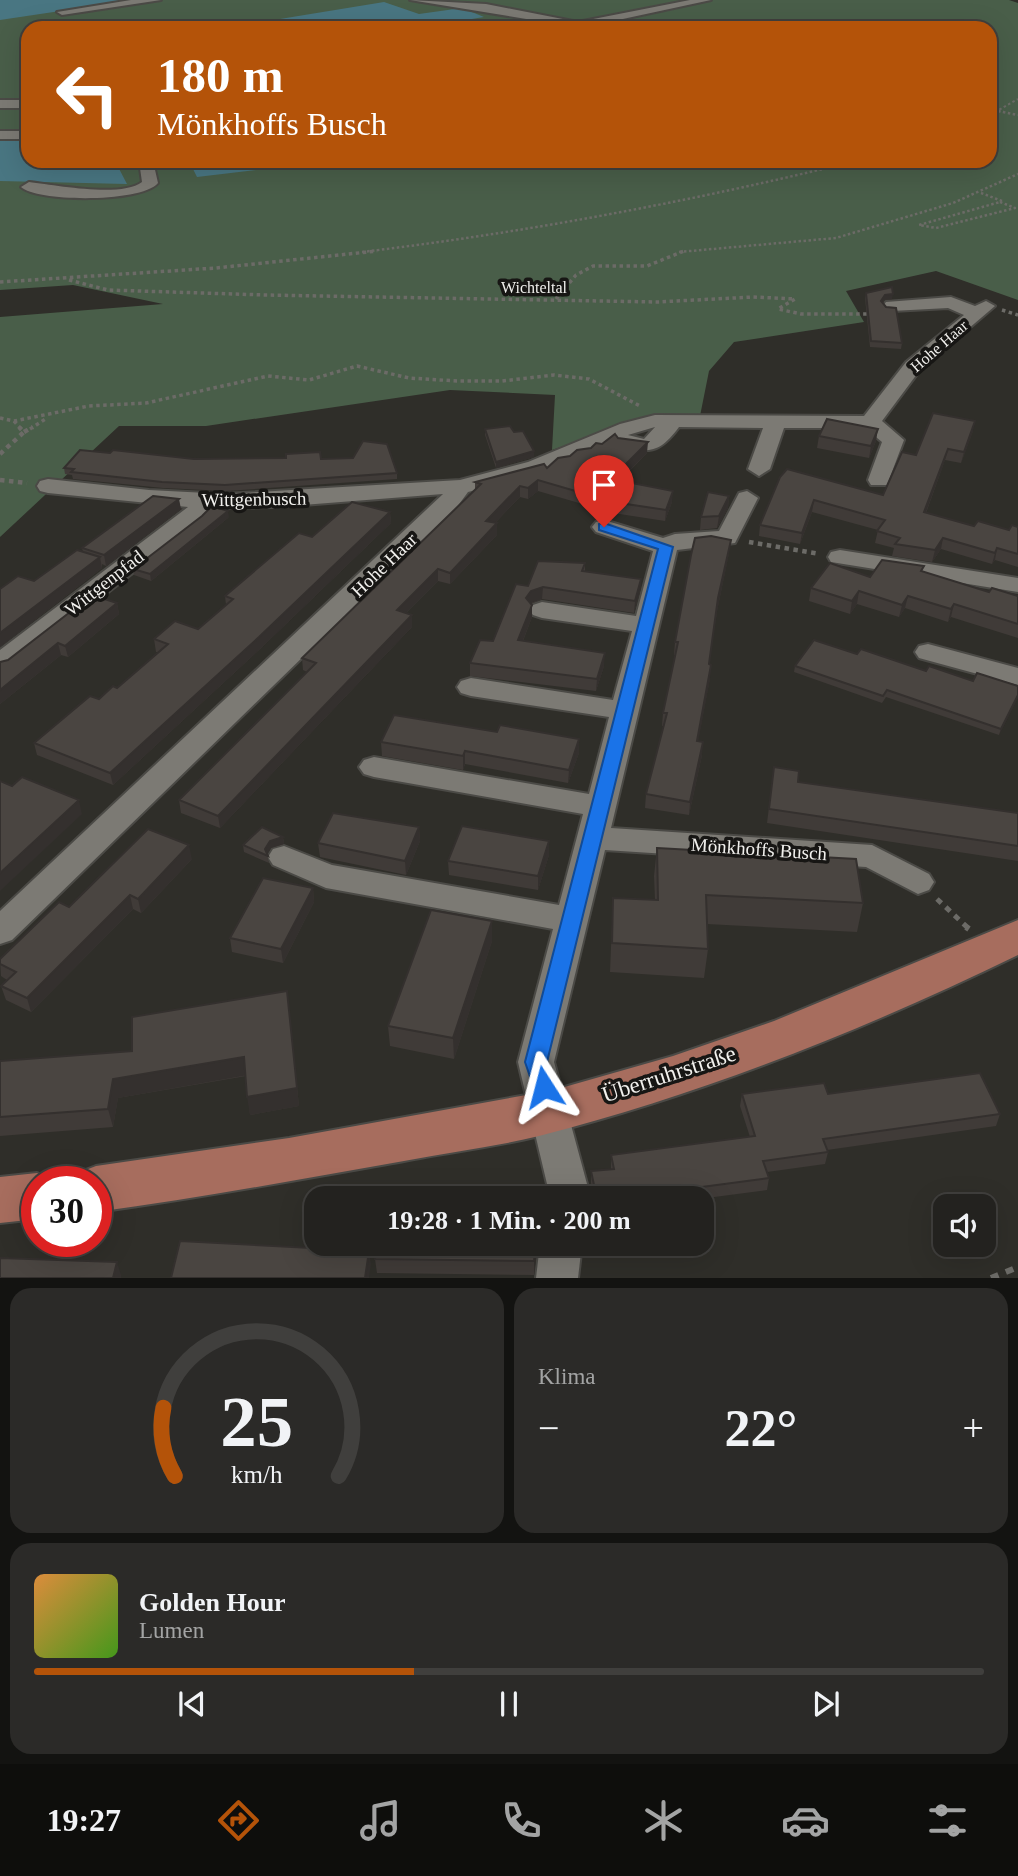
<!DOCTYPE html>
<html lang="de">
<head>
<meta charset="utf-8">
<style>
  :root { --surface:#23221f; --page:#2b2a28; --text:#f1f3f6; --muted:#a3a4a4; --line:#403f3d; --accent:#b45309 }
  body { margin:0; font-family:Georgia,serif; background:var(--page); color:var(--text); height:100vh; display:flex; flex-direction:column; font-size:26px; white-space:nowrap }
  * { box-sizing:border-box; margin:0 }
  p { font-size:23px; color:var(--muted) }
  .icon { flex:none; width:38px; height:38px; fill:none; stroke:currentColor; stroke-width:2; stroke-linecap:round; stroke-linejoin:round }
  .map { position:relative; height:1278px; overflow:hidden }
  .sheet { display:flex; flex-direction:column; gap:10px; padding:10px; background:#131311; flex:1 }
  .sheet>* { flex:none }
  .hud { position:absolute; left:21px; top:21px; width:976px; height:147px; border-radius:21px; box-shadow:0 7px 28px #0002,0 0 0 2px var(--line); background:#b45309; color:#fff; overflow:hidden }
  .buttons { position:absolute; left:933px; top:1194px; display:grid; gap:14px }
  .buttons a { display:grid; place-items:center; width:63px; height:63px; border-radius:14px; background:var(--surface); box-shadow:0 7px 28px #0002,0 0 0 2px var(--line); font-size:35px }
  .speed { position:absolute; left:21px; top:1166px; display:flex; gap:14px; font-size:35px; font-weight:700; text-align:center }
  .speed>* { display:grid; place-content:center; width:91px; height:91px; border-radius:50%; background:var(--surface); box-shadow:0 7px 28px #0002,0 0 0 2px var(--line); line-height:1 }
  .speed .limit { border:10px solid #d22; background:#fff; color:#111 }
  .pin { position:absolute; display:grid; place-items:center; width:60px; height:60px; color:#fff; margin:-72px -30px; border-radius:50% 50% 50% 0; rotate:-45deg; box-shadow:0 0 7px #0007 }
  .pin .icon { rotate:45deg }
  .me { position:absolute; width:77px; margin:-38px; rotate:351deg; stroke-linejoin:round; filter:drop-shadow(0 0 5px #0008) }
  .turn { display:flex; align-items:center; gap:24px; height:147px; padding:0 21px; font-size:32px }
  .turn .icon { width:91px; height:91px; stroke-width:2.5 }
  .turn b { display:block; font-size:49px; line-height:60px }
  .big { font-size:52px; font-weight:700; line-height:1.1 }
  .sheet .widget { flex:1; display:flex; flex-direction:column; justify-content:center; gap:10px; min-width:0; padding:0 24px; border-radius:21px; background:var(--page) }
  .sheet .dial { align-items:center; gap:0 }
  .dial svg { height:182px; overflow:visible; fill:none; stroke:var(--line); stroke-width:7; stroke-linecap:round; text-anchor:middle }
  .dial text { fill:var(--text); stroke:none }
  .song { display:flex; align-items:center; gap:21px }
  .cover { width:84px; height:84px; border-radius:10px; background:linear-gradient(135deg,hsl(30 70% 55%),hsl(100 70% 35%)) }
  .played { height:7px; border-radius:4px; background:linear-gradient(90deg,var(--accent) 40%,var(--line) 40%) }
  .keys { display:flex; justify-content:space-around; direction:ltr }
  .heat { display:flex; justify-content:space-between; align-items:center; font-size:38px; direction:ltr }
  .sheet .tiles { flex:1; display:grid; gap:10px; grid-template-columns:1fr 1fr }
  .widget:last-child { grid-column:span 2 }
  .trip { position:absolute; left:304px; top:1186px; width:410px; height:70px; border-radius:21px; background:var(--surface); box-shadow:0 7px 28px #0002,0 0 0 2px var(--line); font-weight:700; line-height:70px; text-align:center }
  .menu { display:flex; height:112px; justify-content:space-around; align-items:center; background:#0e0e0c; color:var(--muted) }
  .menu .icon { width:49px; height:49px }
  .menu .selected { color:var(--accent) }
  .menu b { font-size:32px; color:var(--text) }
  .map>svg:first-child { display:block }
  .green { fill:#495e49; fill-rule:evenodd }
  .water { fill:#497682 }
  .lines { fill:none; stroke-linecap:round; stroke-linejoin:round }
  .minor-casing { stroke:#4b4a46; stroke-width:4 }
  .major-casing { stroke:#4b4a46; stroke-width:4 }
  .path-far5 { stroke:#6c6b67; stroke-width:2; stroke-dasharray:2.5 2.5; stroke-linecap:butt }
  .path-far4 { stroke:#6c6b67; stroke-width:2.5; stroke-dasharray:2.5 2.5; stroke-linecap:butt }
  .path-far3 { stroke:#6c6b67; stroke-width:3.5; stroke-dasharray:3.5 3.5; stroke-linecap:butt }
  .path-far2 { stroke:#6c6b67; stroke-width:4.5; stroke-dasharray:4.5 4.5; stroke-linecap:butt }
  .path-far1 { stroke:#6c6b67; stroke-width:5; stroke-dasharray:6 6; stroke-linecap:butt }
  .path { stroke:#6c6b67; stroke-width:6; stroke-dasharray:8 8; stroke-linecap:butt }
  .minor { fill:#7c7a74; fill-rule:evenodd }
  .major { fill:#a76d5e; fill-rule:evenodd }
  .wall { fill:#403b38 }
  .shaded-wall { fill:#34302e }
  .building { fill:#4a4541; stroke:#34302e; stroke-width:2 }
  .route { fill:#1a73e8; stroke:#114b97; stroke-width:2 }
  .labels { text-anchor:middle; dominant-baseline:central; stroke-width:7; stroke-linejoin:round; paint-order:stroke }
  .far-street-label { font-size:16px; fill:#f1f0ed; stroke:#171614 }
  .street-label { font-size:19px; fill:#f1f0ed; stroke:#171614 }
  .near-street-label { font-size:23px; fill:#f1f0ed; stroke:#171614 }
</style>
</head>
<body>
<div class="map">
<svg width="1018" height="1278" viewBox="0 0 1018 1278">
  <rect width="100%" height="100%" fill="#2f2e29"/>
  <path class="green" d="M0,0H1009L1018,3V300L936,271L846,291L864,322L734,342L709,371L700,416L656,415L552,450L555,395L450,390L206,426H119L0,537V317L163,304L73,285L0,290ZM28,28H990V161H28Z"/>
  <g class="water">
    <path d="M0,0H134L0,20Z"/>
    <path d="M384,2L419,14L462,8L484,17L417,28H224Z"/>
    <path d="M0,139H28V161H115L127,184L0,181Z"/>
    <path d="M189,161H334L197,177Z"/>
  </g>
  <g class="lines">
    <defs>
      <g id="minor">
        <path d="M131,0H161L62,15L57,12Z"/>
        <path d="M410,0L486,4L578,22L690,0H711L581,28Z"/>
        <rect x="0" y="100" width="28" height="8"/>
        <rect x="0" y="131" width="28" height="8"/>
        <path d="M139,161H153L158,183C141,203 37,202 21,187L29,182C56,185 121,198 142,182Z"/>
        <path d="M951,297L975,306L986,301L995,306L920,370L882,421L904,440L887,485H871L868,480L882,442L865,428H784L770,469L759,476L748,469L763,428L679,427C659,454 649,453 618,446L616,441L544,472L468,492L457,507L12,940L0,944V911L443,494L277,507L213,508L201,520L9,669L0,671V650L188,507L48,493L40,491L37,486L40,481L48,479L149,490L226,494L460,480L528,462L620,424L655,415L864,416L906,362L964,315L948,308L892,311L886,310L883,306L886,302ZM655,427L644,439L628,435Z"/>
        <path d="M747,491L758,498L735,543L677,550L611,828L872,845L929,874L934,882L929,890L918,894L866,867L605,850L554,1062L587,1184L585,1199H545L547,1184L518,1062L553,929L326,888L273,865L268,857L273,849L284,846L332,865L559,905L583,814L374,777L364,774L359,767L364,760L374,757L589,794L609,717L471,696L461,693L457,687L461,681L471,678L613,700L632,631L542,618L533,615L529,610L533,605L542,602L636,616L653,551L596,532L592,527L596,522L604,520L663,538L675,534L719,531L739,493Z"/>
        <path d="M840,550L1018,578V592L831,562L828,557L831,552Z"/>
        <path d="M928,644L1018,668V685L919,658L915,652L919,646Z"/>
        <path d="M540,1244H582L578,1278H536Z"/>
      </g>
      <g id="major">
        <path d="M1018,920V955C866,1029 704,1094 539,1136C495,1147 449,1152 404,1161C302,1179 199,1198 96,1212V1181H74L78,1173L96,1166L289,1138L554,1090L673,1056L774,1021Z"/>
        <path d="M37,1173L56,1181H37V1219L0,1223V1177Z"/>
      </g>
    </defs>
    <use href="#minor" class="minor-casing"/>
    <use href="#major" class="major-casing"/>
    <g class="path-far5">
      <path d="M998,111L1004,112"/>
      <path d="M995,112L1018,99"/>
    </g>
    <g class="path-far4">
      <path d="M998,111L1018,115"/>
      <path d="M990,115L998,111"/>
      <path d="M981,193L1002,201"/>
      <path d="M1000,202L1015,208L936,228L919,225Z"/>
      <path d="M362,252C529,232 693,201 856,161"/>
      <path d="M679,252L836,238L953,203L1018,174"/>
    </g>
    <g class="path-far3">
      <path d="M69,280L108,290L265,295L657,302L753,297L795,299L778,309L801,314H870"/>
      <path d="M0,282L216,268L377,251"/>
      <path d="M556,299L576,275L593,266H647L684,251"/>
      <path d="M1002,310L1018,315"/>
      <path d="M0,418L14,421L89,406L146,403L268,376L309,380L357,366L409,378L457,381H502L554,375L589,379L640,406"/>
      <path d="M14,421L21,429"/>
      <path d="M30,429L47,418"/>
    </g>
    <g class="path-far2">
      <path d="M24,432L33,427"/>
      <path d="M0,454L24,432L19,427"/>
      <path d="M0,480L27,483"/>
      <path d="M749,542L820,554"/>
    </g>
    <path class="path-far1" d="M937,899L968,928"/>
    <g class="path">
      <path d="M966,927L969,929"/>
      <path d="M991,1278L1018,1267"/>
    </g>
    <use href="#minor" class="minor"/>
    <use href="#major" class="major"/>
  </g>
  <g class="wall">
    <path d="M866,293L892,299L884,300L883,302L902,343L901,349L870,347L865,298Z"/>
    <path d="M485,429L514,432L534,457L496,468L485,435Z"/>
    <path d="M973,431L961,463L945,460L926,513L974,526L1009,530L1018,527V567L995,560L992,564L941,549L932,562L892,556L894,548L875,543L878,530L812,512L800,544L759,536L760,525L780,477L883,495L916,455Z"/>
    <path d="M819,436L876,441L869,458L817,448Z"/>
    <path d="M618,438L647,453L620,481L672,502L665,521L613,513L538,491L528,499L520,497L495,523H497V535L450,584L438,581L406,613L412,627L220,828L181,813L179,800L307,672L303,670L302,658L475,490V482L547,468L570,456Z"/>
    <path d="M110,453L194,459H321L397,473V479L226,491L163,488L73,479L72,475L65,474L64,468Z"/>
    <path d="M729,496L728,508L717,528L700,530L701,517Z"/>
    <path d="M181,509L106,566L102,564V568L0,647V589L34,581L83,552L82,548Z"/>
    <path d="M390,512L391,523L260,649L113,785L37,755L34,743L117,688L158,652H156L154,639L198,629L226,605L225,596L312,537Z"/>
    <path d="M229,517L151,581L134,575L133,569Z"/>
    <path d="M729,553L717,611L709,664L710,678L698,741L702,755L689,815L645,808L646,794L664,726H662L663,713L675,655H674L675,642Z"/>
    <path d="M585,563V571L641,579L640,591L634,613L542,599L531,604L532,617L523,641L604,666L596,691L470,676V663L493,641L528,586Z"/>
    <path d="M923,572L989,592L1018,596V638L951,617L948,622L905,608L899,617L857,604L850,614L809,601L811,588L870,577Z"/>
    <path d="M117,603L119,614L68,657L61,655L0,704V662L8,660Z"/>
    <path d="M857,654L926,671L973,681L1018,686L999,735L886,697L882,703L794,672L795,666Z"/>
    <path d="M497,732L579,739V753L568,783L465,764L463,770L382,756L381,742Z"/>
    <path d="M774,767L798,782L1018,813V861L767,823Z"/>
    <path d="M419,827L420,841L406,875L320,857L318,843Z"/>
    <path d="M283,837L284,844L271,848L267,854L269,863L244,852L243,845Z"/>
    <path d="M657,848L863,903L857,932L707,924L708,949L704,978L610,972L613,898L655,900L654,876Z"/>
    <path d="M549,855L538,890L449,875L448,861Z"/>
    <path d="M192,859L141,913L133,909L31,1012L6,1000L1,986L7,980L1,976L0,959L69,907Z"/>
    <path d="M313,888L314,902L283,963L232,952L230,938Z"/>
    <path d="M492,921V941L454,1059L390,1046L388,1026Z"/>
    <path d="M287,991L299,1106L250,1115L246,1076L118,1098L113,1127L0,1136V1061L132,1051Z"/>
    <path d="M742,1094H828L1000,1114L996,1126L827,1150L828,1152L825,1164L767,1172L769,1178L767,1190L699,1199H594L591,1183V1171L611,1169V1155L750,1137L740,1106Z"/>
    <path d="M537,1244L534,1275L377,1273L375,1259Z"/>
  </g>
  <g class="shaded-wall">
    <path d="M893,294L892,299L884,300L880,306L881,301L885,295Z"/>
    <path d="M975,421L973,431L961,463L964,452Z"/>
    <path d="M878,429L876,441L869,458L871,446Z"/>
    <path d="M648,442L647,453L610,490L611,479Z"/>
    <path d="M948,449L945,460L922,523L924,512Z"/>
    <path d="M534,451V457L496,468V462Z"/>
    <path d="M538,480V491L528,499V488Z"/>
    <path d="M520,486V497L486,532V521Z"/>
    <path d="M673,491L672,502L665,521L666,510Z"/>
    <path d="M729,496L728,508L717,528L719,516Z"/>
    <path d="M179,499L181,509L106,566L104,555Z"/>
    <path d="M814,500L812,512L800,544L802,533Z"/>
    <path d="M228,511L229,517L151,581L150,574Z"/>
    <path d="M390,512L391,523L260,649L113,785L110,773Z"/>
    <path d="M497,523V535L450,584V573Z"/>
    <path d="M943,538L941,549L932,562L935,550Z"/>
    <path d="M731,540L729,553L717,611L718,598Z"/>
    <path d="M997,548L995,560L992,564L995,553Z"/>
    <path d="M100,557L102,568L0,647V633Z"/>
    <path d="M438,569V581L397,622V610Z"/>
    <path d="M641,579L640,591L634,613L635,601Z"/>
    <path d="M543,587L542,599L531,603L526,598L531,591Z"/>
    <path d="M859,591L857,604L850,614L852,601Z"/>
    <path d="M908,596L905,608L899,617L902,605Z"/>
    <path d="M117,603L119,614L68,657L65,646Z"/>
    <path d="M954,604L951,617L948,622L951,609Z"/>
    <path d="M532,605V617L518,653V640Z"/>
    <path d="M412,615V627L220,828L218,816Z"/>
    <path d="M58,643L61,655L0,704V690Z"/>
    <path d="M605,653L604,666L596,691L597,679Z"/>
    <path d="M711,665L710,678L696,754L697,741Z"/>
    <path d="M1018,695V698L999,735L1001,729Z"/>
    <path d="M579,739V753L568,783L569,770Z"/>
    <path d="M703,742L702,755L689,815L690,802Z"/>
    <path d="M465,751V764L463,770V756Z"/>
    <path d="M79,800L82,814L0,891V873Z"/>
    <path d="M419,827L420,841L406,875L405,861Z"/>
    <path d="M283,837L284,844L271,848L266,856L265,849L270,841Z"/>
    <path d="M549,841V855L538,890V876Z"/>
    <path d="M189,845L192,859L141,913L138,899Z"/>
    <path d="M313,888L314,902L283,963L281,949Z"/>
    <path d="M130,895L133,909L31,1012L27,998Z"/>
    <path d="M492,921V941L454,1059L453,1038Z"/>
    <path d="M287,991L299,1106L250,1115L247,1097Z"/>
    <path d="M244,1057L248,1075L118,1098L113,1127L108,1109L113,1079Z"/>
    <path d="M536,1244H537L534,1275V1261Z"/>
    <path d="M369,1251L371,1264L369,1278H365Z"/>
    <path d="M117,1262L121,1275V1278H113Z"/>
  </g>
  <g class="building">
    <path d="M892,287L893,294L885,295L881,301L886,307L896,308L902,343L871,341L866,293Z"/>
    <path d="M933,413L975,421L964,452L948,449L924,512L974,526L978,521L1009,530L1012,525L1018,527V554L997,548L995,553L943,538L935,550L895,544L900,538L877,531L885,520L814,500L802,533L760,525L780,477L787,469L883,495L902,452L916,455Z"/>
    <path d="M827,419L878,429L871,446L819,436Z"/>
    <path d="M510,426L514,432L523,431L534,451L496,462L485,429Z"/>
    <path d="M615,434L618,438L648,442L611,479L673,491L666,510L613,502L538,480L528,488L520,486L486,521L497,523L450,573L438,569L397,610L412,615L218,816L179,800L316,663L302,658L481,484L475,482L544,464L547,468L558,458L570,456L577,450L591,448L596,443L602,444Z"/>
    <path d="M363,441L387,444L397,473L225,485L162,482L71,472L74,469L64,468L80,450L110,453L113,450L194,459L286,458V454L320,452L321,459L353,458Z"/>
    <path d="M708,492L729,496L719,516L701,517Z"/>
    <path d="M153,496L179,499L104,555L82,548Z"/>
    <path d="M352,502L390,512L259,637L110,773L34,743L90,696L99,699L113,686L117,688L168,644L154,639L175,621L198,629L233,599L225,596L299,533L312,537Z"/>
    <path d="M212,506L228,511L150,574L133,569L202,516Z"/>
    <path d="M711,536L731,540L718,598L709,664L711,665L697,741L703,742L690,802L646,794L667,713H663L678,642H675L691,555L695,538Z"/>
    <path d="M77,550L100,557L0,633V589L18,576L34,581Z"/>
    <path d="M882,560L924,566L921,571L989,592L992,588L1018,596V624L954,604L951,609L908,596L902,605L859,591L852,601L811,588L830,563L870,577Z"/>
    <path d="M538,561L585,563L582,571L641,579L635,601L543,587L531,591L526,598L532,605L518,640L605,653L597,679L470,663L480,640L493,641L516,584L528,586Z"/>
    <path d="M92,595L117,603L65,646L58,643L0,690V662L8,660Z"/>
    <path d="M814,640L857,654L861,649L926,671L929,666L973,681L977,673L1018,686V695L1001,729L887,690L883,696L795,666Z"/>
    <path d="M394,715L497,732L500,725L579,739L569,770L465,751L463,756L381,742Z"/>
    <path d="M774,767L799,771L798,782L1018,813V846L769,809Z"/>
    <path d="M22,777L79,800L0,873V781L12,786Z"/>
    <path d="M333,813L419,827L405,861L318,843Z"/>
    <path d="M462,826L549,841L538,876L448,861Z"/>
    <path d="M262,827L283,837L270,841L265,849L268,856L243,845Z"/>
    <path d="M148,829L189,845L138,899L130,895L27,998L1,986L16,972L0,964V959L59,902L69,907Z"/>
    <path d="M657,848L856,859L863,903L706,895L708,949L612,943L613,898L658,900Z"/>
    <path d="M263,878L313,888L281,949L230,938Z"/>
    <path d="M431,910L492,921L453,1038L388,1026Z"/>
    <path d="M287,991L297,1088L247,1097L244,1057L113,1079L108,1109L0,1117V1061L132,1051V1017Z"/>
    <path d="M980,1073L1000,1114L823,1139L828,1152L763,1161L769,1178L611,1199H597L591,1171L614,1169L611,1155L755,1136L742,1094L824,1083L828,1094Z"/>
    <path d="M180,1241L369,1251L365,1278H171Z"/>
    <path d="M377,1244H536L534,1261L375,1259Z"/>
    <path d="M0,1258L117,1262L113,1278H0Z"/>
  </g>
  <path class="route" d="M604,523L673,547L547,1062L555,1087L552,1094L544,1097L536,1094L525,1062L658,549L599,530V524Z"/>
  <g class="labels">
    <g class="far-street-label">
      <text x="534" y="287">Wichteltal</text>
      <text transform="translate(939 346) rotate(-41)">Hohe Haar</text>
    </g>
    <g class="street-label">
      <text transform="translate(254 499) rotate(-1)">Wittgenbusch</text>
      <text transform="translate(384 565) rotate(-44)">Hohe Haar</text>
      <text transform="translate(104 583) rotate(-38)">Wittgenpfad</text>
      <text transform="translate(759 849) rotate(4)">Mönkhoffs Busch</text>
    </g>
    <g class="near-street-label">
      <text transform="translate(669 1074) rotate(-18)">Überruhrstraße</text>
    </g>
  </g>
</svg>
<div class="buttons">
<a><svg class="icon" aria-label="sound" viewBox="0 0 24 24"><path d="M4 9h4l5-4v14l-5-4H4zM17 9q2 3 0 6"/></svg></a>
</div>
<div class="speed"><div class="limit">30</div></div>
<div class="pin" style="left:604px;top:527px;background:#d93025"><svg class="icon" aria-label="arrive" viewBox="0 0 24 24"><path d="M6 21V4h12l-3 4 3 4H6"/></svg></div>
<svg class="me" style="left:544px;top:1087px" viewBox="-20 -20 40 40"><path d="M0-17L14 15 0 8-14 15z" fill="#1a73e8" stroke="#fff" stroke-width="4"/></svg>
<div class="trip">19:28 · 1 Min. · 200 m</div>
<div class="hud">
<div class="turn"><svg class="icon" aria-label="left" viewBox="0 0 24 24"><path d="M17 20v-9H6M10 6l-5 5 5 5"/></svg><div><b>180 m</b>Mönkhoffs Busch</div></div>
</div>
</div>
<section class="sheet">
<div class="tiles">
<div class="widget dial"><svg viewBox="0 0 100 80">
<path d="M14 69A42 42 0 1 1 86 69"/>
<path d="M14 69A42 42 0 0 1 9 39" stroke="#b45309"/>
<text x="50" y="56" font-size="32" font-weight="700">25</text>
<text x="50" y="72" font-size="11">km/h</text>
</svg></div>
<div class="widget"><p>Klima</p>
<div class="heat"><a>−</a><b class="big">22°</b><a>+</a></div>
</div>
<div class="widget">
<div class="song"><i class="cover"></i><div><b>Golden Hour</b><p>Lumen</p></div></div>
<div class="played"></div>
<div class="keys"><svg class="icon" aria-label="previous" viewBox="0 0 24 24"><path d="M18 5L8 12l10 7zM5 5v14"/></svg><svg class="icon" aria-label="pause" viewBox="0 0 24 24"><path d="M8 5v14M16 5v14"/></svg><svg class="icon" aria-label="next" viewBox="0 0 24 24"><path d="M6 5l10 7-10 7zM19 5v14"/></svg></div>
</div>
</div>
</section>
<nav class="menu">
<b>19:27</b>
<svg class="icon selected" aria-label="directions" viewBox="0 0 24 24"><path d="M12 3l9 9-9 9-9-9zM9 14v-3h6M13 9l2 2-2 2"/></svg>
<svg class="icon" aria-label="music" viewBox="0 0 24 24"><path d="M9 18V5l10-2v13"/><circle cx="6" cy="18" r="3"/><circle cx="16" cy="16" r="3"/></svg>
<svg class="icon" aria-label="phone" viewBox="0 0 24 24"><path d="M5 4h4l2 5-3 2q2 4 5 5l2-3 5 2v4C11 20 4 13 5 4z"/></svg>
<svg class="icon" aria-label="climate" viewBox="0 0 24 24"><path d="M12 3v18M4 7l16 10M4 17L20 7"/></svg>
<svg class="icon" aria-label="car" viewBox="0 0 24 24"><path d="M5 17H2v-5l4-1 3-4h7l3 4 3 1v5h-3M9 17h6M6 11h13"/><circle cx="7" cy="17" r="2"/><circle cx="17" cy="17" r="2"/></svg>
<svg class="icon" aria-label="filters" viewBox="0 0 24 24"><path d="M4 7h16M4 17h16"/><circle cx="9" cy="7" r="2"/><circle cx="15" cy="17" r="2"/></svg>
</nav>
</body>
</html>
